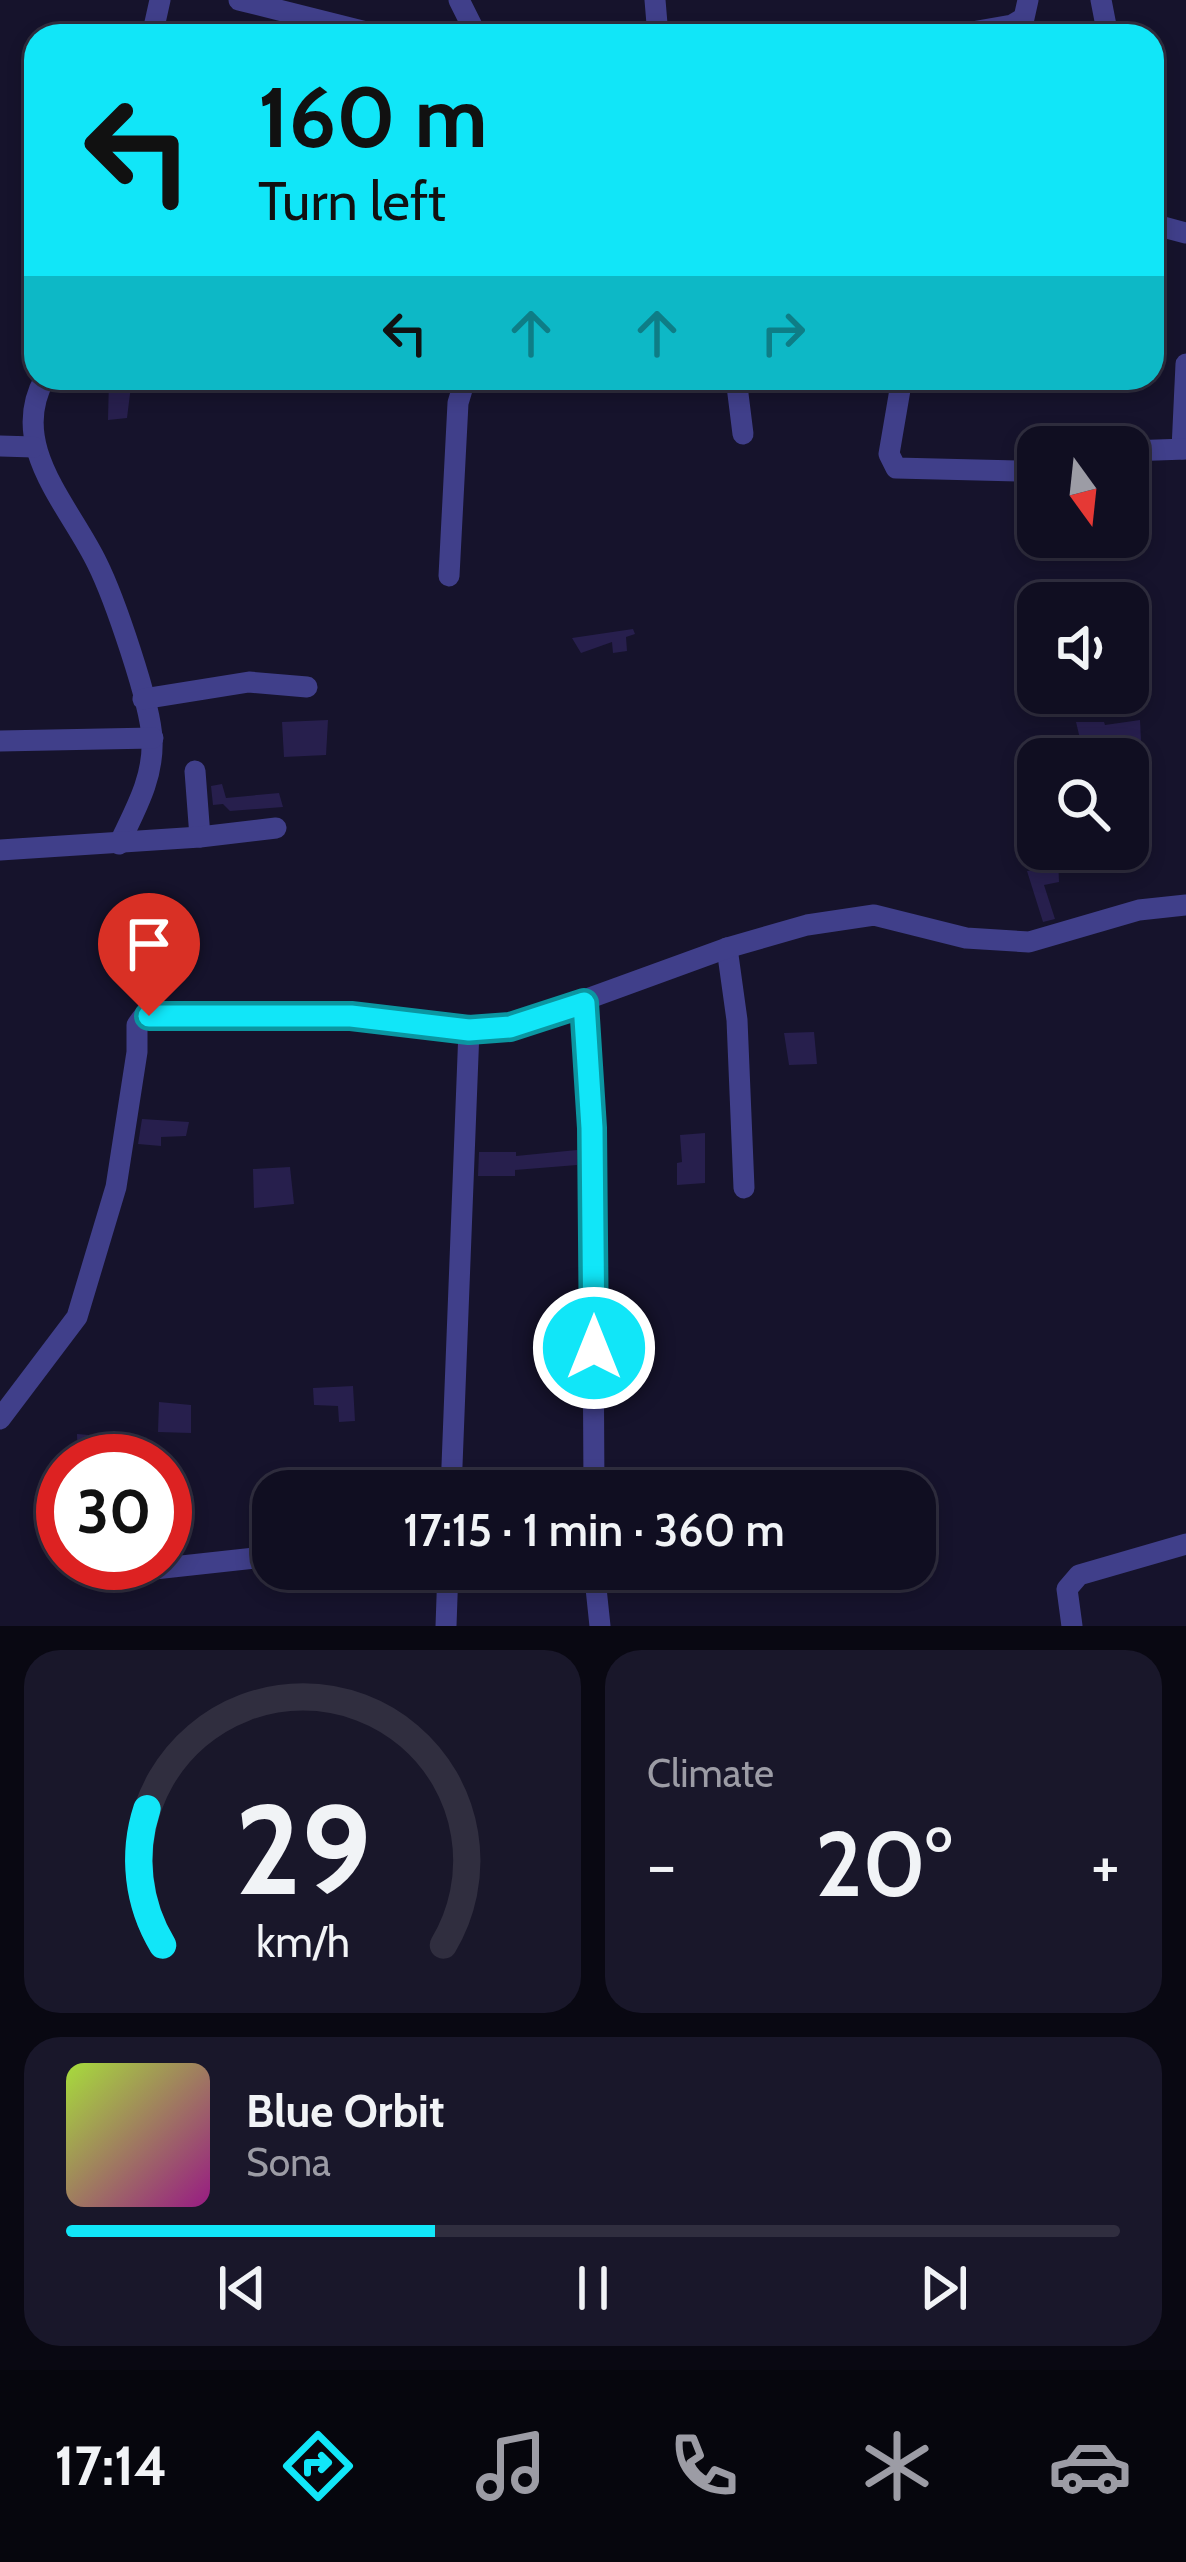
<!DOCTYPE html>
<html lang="en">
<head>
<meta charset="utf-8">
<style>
  :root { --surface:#100e21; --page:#19172a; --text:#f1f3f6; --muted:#9c9ca5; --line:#302e3f; --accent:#11e6f8 }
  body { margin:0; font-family:Cabin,sans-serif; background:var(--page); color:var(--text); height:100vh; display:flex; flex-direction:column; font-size:45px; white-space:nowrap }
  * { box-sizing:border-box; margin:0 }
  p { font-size:39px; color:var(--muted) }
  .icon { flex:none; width:66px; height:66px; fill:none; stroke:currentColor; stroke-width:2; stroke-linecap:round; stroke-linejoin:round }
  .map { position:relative; height:1626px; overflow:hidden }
  .drawer { display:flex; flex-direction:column; gap:24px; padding:24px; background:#090812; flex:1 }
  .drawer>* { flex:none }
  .hud { position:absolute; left:24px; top:24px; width:1140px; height:366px; border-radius:36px; box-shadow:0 6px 18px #0003,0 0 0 3px var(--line); background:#11e6f8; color:#111; overflow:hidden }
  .needle { width:78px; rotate:165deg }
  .buttons { position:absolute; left:1017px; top:426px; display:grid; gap:24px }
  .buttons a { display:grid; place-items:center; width:132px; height:132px; border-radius:24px; background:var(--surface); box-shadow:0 6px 18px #0003,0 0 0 3px var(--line); font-size:60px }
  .speed { position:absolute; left:36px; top:1434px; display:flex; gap:24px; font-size:60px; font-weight:700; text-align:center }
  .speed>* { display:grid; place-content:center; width:156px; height:156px; border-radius:50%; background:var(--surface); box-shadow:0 6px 18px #0003,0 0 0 3px var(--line); line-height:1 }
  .speed .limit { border:18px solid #d22; background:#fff; color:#111 }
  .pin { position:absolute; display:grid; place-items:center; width:102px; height:102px; color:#fff; margin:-123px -51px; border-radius:50% 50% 50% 0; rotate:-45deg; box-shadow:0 0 12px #0007 }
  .pin .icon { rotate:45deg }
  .me { position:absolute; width:132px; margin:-66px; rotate:0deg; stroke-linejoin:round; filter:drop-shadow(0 0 9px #0008) }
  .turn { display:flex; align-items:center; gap:42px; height:252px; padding:0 36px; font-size:54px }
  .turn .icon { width:156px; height:156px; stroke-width:2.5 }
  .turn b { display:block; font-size:84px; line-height:102px }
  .lanes { display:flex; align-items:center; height:114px; padding:0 36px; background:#0003; justify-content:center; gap:60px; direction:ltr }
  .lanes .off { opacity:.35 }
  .big { font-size:90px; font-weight:600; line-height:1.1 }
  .drawer .tile { flex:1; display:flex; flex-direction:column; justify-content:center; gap:18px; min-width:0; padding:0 42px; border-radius:36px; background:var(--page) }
  .drawer .dial { align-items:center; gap:0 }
  .dial svg { height:312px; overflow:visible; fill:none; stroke:var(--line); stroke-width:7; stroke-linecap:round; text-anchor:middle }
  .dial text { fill:var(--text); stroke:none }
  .song { display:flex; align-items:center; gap:36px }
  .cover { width:144px; height:144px; border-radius:18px; background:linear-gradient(135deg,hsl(80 70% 55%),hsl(310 70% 35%)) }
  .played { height:12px; border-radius:6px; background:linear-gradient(90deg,var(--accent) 35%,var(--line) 35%) }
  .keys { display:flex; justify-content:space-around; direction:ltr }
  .heat { display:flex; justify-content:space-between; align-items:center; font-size:66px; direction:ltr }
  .drawer .tiles { flex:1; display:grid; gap:24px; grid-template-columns:1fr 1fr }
  .tile:last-child { grid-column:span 2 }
  .trip { position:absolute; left:252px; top:1470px; width:684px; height:120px; border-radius:36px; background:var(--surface); box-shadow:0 6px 18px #0003,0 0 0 3px var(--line); font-weight:600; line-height:120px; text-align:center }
  .dock { display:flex; height:192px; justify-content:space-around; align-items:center; background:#06060d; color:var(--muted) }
  .dock .icon { width:84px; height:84px }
  .dock .current { color:var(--accent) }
  .dock b { font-size:54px; color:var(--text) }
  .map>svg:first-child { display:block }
  .building { fill:#271f4d }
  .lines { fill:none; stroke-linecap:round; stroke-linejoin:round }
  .minor { stroke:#403f8a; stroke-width:21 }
  .route-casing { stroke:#0b96a1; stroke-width:30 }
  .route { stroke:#11e6f8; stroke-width:21 }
</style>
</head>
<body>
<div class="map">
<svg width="1186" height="1626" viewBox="0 0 1186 1626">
  <rect width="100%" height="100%" fill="#16132c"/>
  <g class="building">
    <path d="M109,378H132L127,418L108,420Z"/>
    <path d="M633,629L635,634L626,637L627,651L613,653L612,642L581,653L572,638Z"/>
    <path d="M328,720L326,755L284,757L282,722Z"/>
    <path d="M1140,720L1141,741L1092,745L1081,743L1076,722H1104L1105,725Z"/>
    <path d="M222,784L226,798L279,793L283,807L230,811L223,804L213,805L211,786Z"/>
    <path d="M1058,858L1059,882L1044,885L1055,919L1043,922L1027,871L1043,869L1042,860Z"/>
    <path d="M814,1032L817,1064L789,1065L784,1033Z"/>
    <path d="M142,1119L189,1122L186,1136L161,1137V1146L138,1144Z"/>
    <path d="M705,1133V1183L677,1185V1163L682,1162L680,1135Z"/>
    <path d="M577,1150V1165L515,1170V1176H478L479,1152H516V1156Z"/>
    <path d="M290,1167L294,1204L254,1208L253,1169Z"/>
    <path d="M353,1386L355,1421L339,1422L338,1406L314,1405L313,1388Z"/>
    <path d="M159,1402L191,1405V1433L158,1432Z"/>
    <path d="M77,1434L112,1437V1461H78Z"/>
  </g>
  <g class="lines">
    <g class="minor">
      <path d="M239,0L382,36"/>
      <path d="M459,0L477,36"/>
      <path d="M655,0L658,36"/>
      <path d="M1101,0L1108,36"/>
      <path d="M152,36L160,0"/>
      <path d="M949,36L1012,25L1024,18L1028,0"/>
      <path d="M1152,224L1186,233"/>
      <path d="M45,378C7,445 69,505 97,563C114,597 151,704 152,739C154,778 135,810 119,844"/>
      <path d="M736,378L743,434"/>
      <path d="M902,378L889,454L896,468L1018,471L1038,466"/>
      <path d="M0,446L34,447"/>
      <path d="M1182,449L1186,364"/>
      <path d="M1128,451L1186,449"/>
      <path d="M449,576L458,403L464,383L461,378"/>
      <path d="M143,699L249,682L307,687"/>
      <path d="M0,741L153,738"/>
      <path d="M195,771L200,837"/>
      <path d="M0,850L200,837L276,828"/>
      <path d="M727,948L737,1020L744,1188"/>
      <path d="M584,1003L592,1128L594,1491"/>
      <path d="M0,1419L77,1317L116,1187L137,1052V1025L142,1018L351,1016L469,1030L510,1027L727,948L807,925L874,915L966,938L1029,942L1139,910L1186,905"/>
      <path d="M451,1491L469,1030"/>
      <path d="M594,1569L600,1626"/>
      <path d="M127,1572L273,1556"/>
      <path d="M446,1626L448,1569"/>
      <path d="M1072,1626L1067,1589L1079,1575L1186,1544"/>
    </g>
  </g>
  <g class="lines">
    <defs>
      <path id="route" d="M149,1016H351L469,1030L510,1027L584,1003L592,1128L594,1348"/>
    </defs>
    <use href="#route" class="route-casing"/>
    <use href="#route" class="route"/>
  </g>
</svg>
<div class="buttons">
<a><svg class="needle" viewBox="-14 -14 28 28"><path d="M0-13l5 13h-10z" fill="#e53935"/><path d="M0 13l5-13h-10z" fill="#9c9ca5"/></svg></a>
<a><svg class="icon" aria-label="sound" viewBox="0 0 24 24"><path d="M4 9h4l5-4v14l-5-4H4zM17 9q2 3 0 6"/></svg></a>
<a><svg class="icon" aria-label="search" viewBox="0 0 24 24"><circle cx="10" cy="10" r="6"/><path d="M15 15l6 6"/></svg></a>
</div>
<div class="speed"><div class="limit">30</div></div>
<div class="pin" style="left:149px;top:1016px;background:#d93025"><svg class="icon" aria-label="arrive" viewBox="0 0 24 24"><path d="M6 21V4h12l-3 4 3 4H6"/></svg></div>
<svg class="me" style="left:594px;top:1348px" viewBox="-20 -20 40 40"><circle r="17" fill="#11e6f8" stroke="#fff" stroke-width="3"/><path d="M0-11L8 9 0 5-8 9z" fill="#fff"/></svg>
<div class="trip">17:15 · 1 min · 360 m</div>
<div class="hud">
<div class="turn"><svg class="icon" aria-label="left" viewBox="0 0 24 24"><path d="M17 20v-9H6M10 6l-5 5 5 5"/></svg><div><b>160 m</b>Turn left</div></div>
<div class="lanes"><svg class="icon" aria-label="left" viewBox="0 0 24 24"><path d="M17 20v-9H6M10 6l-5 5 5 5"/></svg><svg class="icon off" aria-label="ahead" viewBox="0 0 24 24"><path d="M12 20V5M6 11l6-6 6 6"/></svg><svg class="icon off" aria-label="ahead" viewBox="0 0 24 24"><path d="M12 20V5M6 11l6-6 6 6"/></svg><svg class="icon off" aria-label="right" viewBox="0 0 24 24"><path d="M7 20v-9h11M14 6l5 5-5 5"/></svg></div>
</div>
</div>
<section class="drawer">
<div class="tiles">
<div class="tile dial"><svg viewBox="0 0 100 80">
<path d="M14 69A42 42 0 1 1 86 69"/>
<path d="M14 69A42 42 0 0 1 10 34" stroke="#11e6f8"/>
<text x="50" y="56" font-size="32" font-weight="700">29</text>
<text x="50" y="72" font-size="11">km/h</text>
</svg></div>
<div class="tile"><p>Climate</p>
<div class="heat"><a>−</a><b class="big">20°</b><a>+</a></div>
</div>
<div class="tile">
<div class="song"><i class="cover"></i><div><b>Blue Orbit</b><p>Sona</p></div></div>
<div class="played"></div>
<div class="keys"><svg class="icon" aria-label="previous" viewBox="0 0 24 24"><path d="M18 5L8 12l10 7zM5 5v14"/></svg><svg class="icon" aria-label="pause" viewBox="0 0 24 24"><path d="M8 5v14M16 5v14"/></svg><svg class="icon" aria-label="next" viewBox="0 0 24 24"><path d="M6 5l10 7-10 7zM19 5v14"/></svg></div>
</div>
</div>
</section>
<nav class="dock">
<b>17:14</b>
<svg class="icon current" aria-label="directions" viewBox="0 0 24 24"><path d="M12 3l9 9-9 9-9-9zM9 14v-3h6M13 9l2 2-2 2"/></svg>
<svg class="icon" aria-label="music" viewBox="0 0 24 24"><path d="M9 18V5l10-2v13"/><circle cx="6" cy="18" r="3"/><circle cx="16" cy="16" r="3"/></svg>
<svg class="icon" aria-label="phone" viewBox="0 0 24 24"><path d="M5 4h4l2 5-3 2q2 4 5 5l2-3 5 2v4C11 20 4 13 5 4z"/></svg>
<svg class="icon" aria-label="climate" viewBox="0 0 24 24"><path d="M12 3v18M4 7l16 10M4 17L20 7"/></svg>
<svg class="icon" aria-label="car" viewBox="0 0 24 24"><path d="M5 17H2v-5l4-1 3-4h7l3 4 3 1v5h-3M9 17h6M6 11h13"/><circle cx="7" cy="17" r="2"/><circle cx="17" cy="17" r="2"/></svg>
</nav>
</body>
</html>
